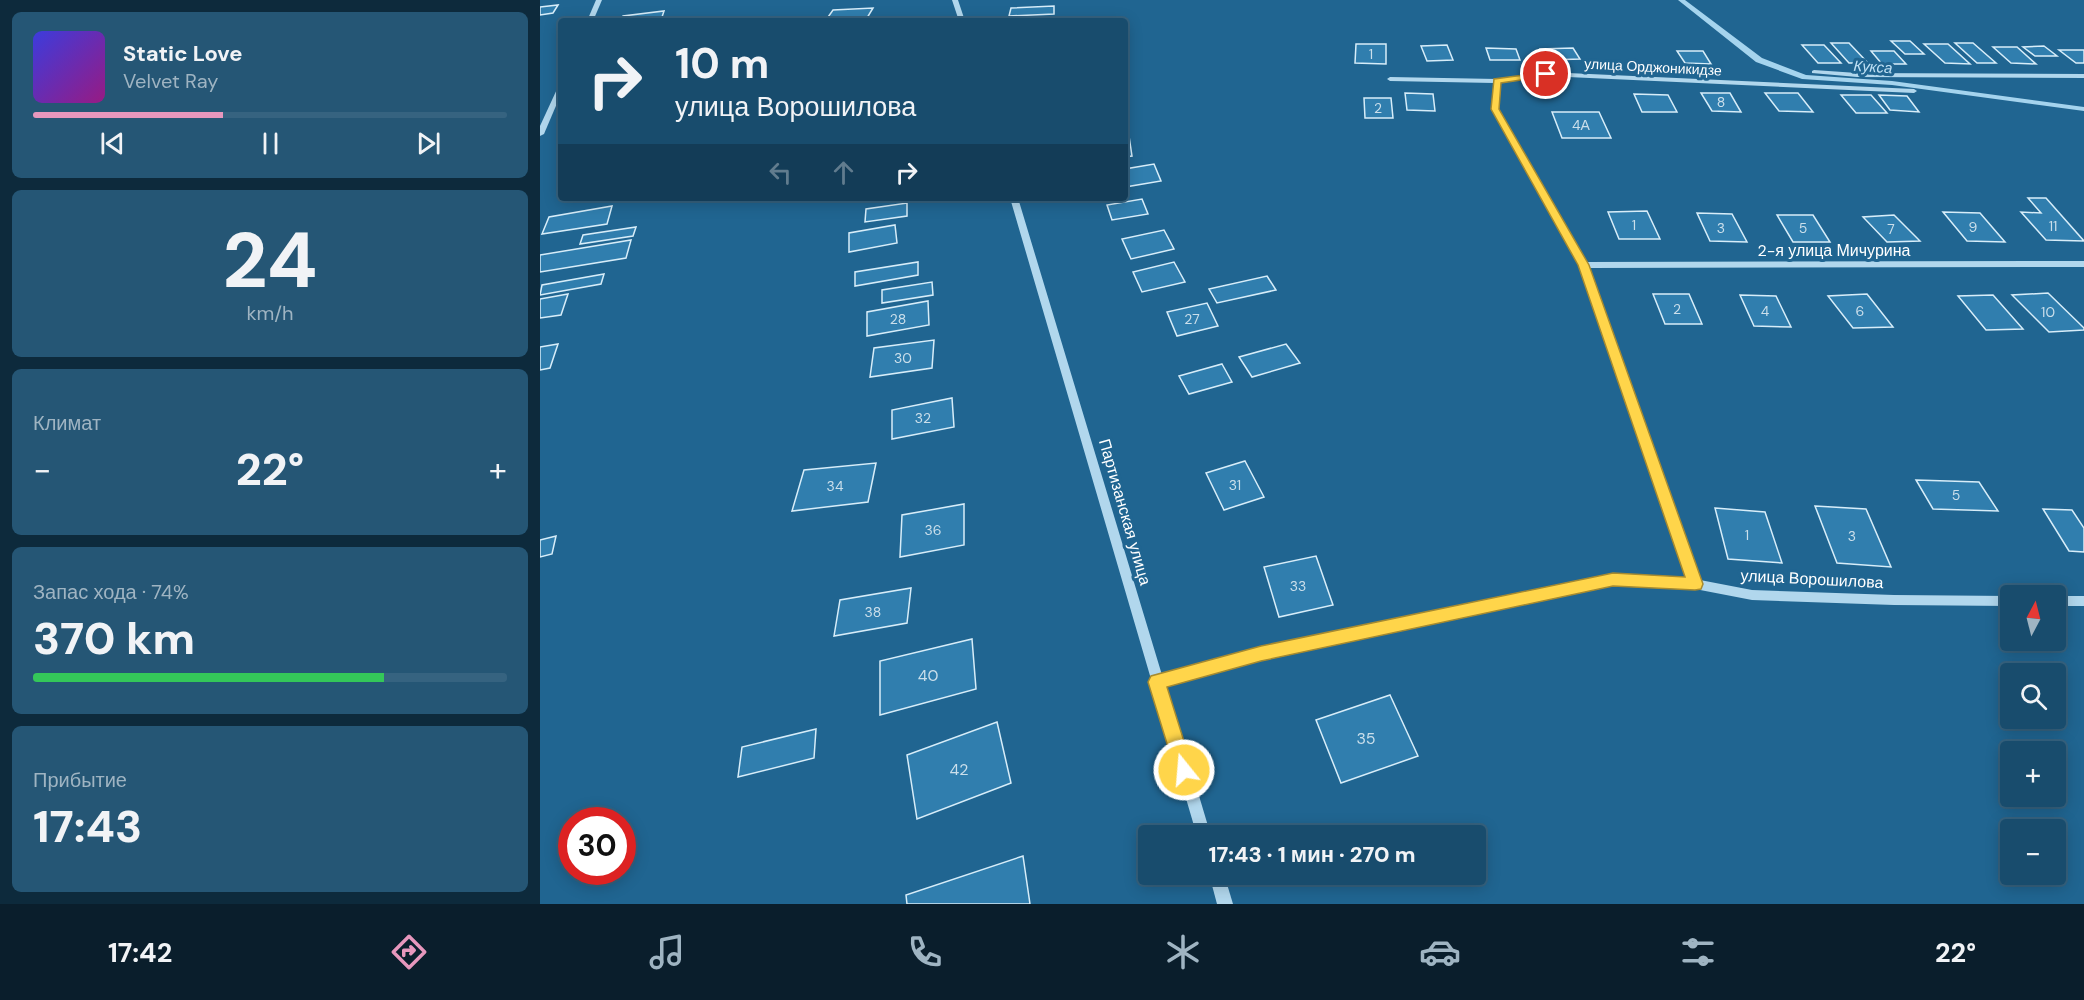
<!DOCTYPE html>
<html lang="ru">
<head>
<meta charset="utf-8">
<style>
  :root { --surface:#184c6d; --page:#255675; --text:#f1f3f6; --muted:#9fb4c2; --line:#366380; --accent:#e797bd }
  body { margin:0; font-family:"DM Sans",sans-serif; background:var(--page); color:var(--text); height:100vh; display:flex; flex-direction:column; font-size:22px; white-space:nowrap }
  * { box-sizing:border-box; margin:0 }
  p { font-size:20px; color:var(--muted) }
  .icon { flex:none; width:33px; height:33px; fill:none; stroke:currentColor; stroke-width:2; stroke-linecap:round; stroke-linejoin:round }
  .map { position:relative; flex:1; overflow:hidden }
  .drawer { display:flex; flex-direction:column; gap:12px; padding:12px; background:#0d2a3c; width:540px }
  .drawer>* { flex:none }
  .hud { position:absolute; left:18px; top:18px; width:570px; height:183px; border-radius:6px; box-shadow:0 3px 15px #0003,0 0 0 2px var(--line); background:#184c6d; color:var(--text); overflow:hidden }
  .needle { width:39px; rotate:7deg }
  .buttons { position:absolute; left:1460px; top:585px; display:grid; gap:12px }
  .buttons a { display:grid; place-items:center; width:66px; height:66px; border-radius:6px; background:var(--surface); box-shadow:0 3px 15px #0003,0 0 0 2px var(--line); font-size:30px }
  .speed { position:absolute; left:18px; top:807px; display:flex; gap:12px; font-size:30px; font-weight:700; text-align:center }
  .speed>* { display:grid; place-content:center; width:78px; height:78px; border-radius:50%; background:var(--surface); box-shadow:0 3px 15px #0003,0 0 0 2px var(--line); line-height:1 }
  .speed .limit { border:9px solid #d22; background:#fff; color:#111 }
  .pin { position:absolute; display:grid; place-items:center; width:51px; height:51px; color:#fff; margin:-26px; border:3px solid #fff; border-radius:50%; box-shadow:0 2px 6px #0007 }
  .me { position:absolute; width:66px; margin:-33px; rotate:343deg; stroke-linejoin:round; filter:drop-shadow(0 0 4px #0008) }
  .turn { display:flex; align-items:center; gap:21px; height:126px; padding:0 18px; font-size:27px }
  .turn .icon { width:78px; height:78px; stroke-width:2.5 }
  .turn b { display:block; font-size:42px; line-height:51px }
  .lanes { display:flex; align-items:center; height:57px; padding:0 18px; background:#0003; justify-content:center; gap:30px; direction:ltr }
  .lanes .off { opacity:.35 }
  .big { font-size:45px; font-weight:800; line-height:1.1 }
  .drawer .card { flex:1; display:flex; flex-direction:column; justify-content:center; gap:9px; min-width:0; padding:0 21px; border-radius:9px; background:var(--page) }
  .drawer .dial { align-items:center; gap:0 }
  .dial b { font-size:78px; line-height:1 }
  .song { display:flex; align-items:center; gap:18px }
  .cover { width:72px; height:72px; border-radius:9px; background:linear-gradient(135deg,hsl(240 70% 55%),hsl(310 70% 35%)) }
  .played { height:6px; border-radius:3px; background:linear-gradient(90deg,var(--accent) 40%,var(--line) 40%) }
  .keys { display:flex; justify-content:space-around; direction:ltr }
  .heat { display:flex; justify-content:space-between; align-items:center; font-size:33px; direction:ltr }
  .charge { height:9px; border-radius:4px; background:linear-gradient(90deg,#34c759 74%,var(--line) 0) }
  .trip { position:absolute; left:598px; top:825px; width:348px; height:60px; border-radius:6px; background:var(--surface); box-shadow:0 3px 15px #0003,0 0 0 2px var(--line); font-weight:800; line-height:60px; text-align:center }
  .dock { display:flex; height:96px; justify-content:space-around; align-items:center; background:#0a1e2c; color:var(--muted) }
  .dock .icon { width:42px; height:42px }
  .dock .current { color:var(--accent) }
  .dock b { font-size:27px; color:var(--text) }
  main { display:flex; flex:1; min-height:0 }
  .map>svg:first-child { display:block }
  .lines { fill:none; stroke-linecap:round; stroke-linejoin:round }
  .stream { fill:#a5d4ee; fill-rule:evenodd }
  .building { fill:#307eae; stroke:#d7edf9; stroke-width:1.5 }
  .minor { fill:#b1d7ed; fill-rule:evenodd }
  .route { fill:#ffd54a; stroke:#a68a30; stroke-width:1.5 }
  .labels { text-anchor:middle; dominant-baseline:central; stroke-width:6; stroke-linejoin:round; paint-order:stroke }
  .number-label { font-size:14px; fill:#cbdfeb }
  .far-street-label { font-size:14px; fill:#fff; stroke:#206591 }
  .far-water-label { font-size:15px; font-style:italic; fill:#bee0f4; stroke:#206591 }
  .street-label { font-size:16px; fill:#fff; stroke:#206591 }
  .near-number-label { font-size:16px; fill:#cbdfeb }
</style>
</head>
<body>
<main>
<section class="drawer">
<div class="card">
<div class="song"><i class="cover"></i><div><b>Static Love</b><p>Velvet Ray</p></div></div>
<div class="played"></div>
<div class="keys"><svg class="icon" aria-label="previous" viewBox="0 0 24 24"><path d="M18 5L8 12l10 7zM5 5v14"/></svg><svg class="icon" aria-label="pause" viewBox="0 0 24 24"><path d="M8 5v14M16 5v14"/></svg><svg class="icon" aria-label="next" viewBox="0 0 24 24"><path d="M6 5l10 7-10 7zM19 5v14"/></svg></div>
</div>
<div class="card dial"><b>24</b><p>km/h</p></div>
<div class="card"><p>Климат</p>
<div class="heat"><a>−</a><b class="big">22°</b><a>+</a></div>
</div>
<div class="card"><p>Запас хода · 74%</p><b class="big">370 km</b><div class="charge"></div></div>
<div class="card"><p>Прибытие</p><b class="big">17:43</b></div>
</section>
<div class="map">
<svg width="1544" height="904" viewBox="0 0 1544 904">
  <rect width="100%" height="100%" fill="#206591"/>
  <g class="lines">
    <path class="stream" d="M1138,0H1145L1222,58L1266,75L1352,81L1544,107V111L1352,85L1262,79L1216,62Z"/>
  </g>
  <g class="building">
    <path d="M18,5L13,13L0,15V7Z"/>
    <path d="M514,6V14L469,16L471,8Z"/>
    <path d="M333,8L327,18L286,20L293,10Z"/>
    <path d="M124,11L121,20L81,21L83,16Z"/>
    <path d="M1351,41H1370L1384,54H1365Z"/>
    <path d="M1291,43H1309L1328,63H1309Z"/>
    <path d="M1415,43H1433L1456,63H1437Z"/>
    <path d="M816,44H846V64L815,63Z"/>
    <path d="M1384,44H1408L1430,64L1405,63Z"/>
    <path d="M907,45L913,60L887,61L881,46Z"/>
    <path d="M1262,45H1284L1301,63H1278Z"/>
    <path d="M1504,46L1517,56H1495L1483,47Z"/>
    <path d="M1453,47H1477L1496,64L1471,63Z"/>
    <path d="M946,48L976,49L980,60H950Z"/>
    <path d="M1033,48L1040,59L1007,60L1000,49Z"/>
    <path d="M1519,50H1544V63H1536Z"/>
    <path d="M1137,51H1163L1171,64L1145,63Z"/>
    <path d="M1331,51H1354L1366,64H1342Z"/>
    <path d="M865,93L893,94L895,111L867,110Z"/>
    <path d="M1161,93H1190L1201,112L1172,111Z"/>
    <path d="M1225,93H1258L1273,112L1239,111Z"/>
    <path d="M1094,94L1128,95L1137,112H1102Z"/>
    <path d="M1301,95H1331L1347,113H1316Z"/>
    <path d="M1339,95L1367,96L1379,112L1350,110Z"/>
    <path d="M824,98H851L853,118H825Z"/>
    <path d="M1012,112H1059L1071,138H1022Z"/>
    <path d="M585,136H589L592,156L585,157Z"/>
    <path d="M614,164L621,181L585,187V169Z"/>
    <path d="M1488,198H1506L1544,241L1506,240L1481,212L1501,213Z"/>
    <path d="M602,199L608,214L572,220L567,205Z"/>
    <path d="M367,203V216L325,222L326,209Z"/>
    <path d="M72,206L67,224L2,234L9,217Z"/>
    <path d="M1107,211L1120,239H1079L1068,212Z"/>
    <path d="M1403,212L1440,213L1465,242L1427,241Z"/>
    <path d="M1157,213L1192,214L1207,242L1170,241Z"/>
    <path d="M1237,215H1273L1290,242H1253Z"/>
    <path d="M1354,215L1380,241L1347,242L1323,217Z"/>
    <path d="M355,225L357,243L309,252V233Z"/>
    <path d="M96,227L93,236L40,244L43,235Z"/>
    <path d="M624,230L634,249L591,259L582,239Z"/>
    <path d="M91,240L86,258L0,272V255Z"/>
    <path d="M378,262V275L315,286V272Z"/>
    <path d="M634,262L645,282L602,292L593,272Z"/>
    <path d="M64,274L61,284L0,295L2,285Z"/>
    <path d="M727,276L736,290L677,303L669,289Z"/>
    <path d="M392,282L393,295L342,303V290Z"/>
    <path d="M1508,293L1544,328V330L1509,332L1472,295Z"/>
    <path d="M28,294L21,315L0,318V299Z"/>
    <path d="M1113,294H1149L1162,324H1125Z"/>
    <path d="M1327,294L1353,327L1313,328L1288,296Z"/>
    <path d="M1200,295L1236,296L1251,327L1214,326Z"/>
    <path d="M1453,295L1483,329L1446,330L1418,296Z"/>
    <path d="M388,301L389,325L327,336V312Z"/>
    <path d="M667,303L678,326L637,336L627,312Z"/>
    <path d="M394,340L392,368L330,377L334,348Z"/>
    <path d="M18,344L10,368L0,370V347Z"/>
    <path d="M746,344L760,363L712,377L699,357Z"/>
    <path d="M682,364L692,382L649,394L639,376Z"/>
    <path d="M412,398L414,427L352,439V410Z"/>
    <path d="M705,461L724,497L684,510L666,473Z"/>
    <path d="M336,463L328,502L252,511L264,470Z"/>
    <path d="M1376,480L1439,482L1458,511L1393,509Z"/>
    <path d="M424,504V545L360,557L362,515Z"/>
    <path d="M1275,506L1326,509L1351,567L1297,563Z"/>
    <path d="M1175,508L1225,512L1242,563L1188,559Z"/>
    <path d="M1503,509L1532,510L1544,528V552L1529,551Z"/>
    <path d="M16,536L12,554L0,557V540Z"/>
    <path d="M776,556L793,605L739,617L724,567Z"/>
    <path d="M371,588L367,623L294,636L300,600Z"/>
    <path d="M432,639L436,689L340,715V661Z"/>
    <path d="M850,695L878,756L801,783L776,720Z"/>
    <path d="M457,722L471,783L377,819L367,755Z"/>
    <path d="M276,729L274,758L198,777L202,747Z"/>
    <path d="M483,856L490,904H367L366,895Z"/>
  </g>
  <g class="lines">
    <g class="minor">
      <path d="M56,0H62L53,21H47Z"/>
      <path d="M412,0H418L425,21H419Z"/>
      <path d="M1274,70L1317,73L1544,74V78L1317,77L1272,73V71Z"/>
      <path d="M1006,72L1374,89L1377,91L1374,93L1006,76L960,82L958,109L1047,262L1544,261V267L1049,268L1160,580L1212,590L1354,595L1470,596V606L1354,605L1212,600L1155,589L1073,585L721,659L626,685L671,836H657L470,198H478L622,675L721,647L1073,575L1147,579L1040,265L952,109L954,83L850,81L847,79L850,77L957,79Z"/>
      <path d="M21,85V94L4,134L0,136V126L18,87Z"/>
      <rect x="1515" y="596" width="29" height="10"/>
      <path d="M669,874H684L693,904H677Z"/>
    </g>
  </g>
  <path class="route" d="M1006,72H1009V76L961,83L959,109L1049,265L1163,584L1161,589L1155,590L1073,586L721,661L627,687L653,770L650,776L644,778L637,776L608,682L611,676L721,646L1073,573L1145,577L1038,265L951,109L954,79Z"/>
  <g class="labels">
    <g class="number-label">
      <text x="831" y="54">1</text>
      <text x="1181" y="102">8</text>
      <text x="838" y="108">2</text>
      <text x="1041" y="125">4А</text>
      <text x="1094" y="225">1</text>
      <text x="1513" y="226">11</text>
      <text x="1433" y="227">9</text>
      <text x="1181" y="228">3</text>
      <text x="1263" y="228">5</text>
      <text x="1351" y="229">7</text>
      <text x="1137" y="309">2</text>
      <text x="1225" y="311">4</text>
      <text x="1320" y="311">6</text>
      <text x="1508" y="312">10</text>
      <text x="358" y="319">28</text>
      <text x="652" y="319">27</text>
      <text x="363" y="358">30</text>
      <text x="383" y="418">32</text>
      <text x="695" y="485">31</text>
      <text x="295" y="486">34</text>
      <text x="1416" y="495">5</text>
      <text x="393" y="530">36</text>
      <text x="1207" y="535">1</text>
      <text x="1312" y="536">3</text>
      <text x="758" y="586">33</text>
      <text x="333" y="612">38</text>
    </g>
    <g class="far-street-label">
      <text transform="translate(1113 67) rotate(3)">улица Орджоникидзе</text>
    </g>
    <g class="far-water-label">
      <text transform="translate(1333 67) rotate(4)">Кукса</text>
    </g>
    <g class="street-label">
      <text x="1294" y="250">2-я улица Мичурина</text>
      <text transform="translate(585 512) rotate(74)">Партизанская улица</text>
      <text transform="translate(1272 579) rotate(3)">улица Ворошилова</text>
    </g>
    <g class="near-number-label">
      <text x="388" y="675">40</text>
      <text x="826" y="738">35</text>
      <text x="419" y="769">42</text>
    </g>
  </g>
</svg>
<div class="buttons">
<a><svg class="needle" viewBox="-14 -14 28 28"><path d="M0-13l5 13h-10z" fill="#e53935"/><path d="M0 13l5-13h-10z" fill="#9fb4c2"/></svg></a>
<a><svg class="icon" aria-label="search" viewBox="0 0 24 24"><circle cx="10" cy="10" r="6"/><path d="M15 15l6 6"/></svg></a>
<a>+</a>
<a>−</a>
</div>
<div class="speed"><div class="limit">30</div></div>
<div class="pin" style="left:1006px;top:74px;background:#d93025"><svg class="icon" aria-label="arrive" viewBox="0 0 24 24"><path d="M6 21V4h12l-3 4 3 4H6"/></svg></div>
<svg class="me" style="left:644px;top:770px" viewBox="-20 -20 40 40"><circle r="17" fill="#ffd54a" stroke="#fff" stroke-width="3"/><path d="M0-11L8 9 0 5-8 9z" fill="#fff"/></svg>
<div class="trip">17:43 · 1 мин · 270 m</div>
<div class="hud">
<div class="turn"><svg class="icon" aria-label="right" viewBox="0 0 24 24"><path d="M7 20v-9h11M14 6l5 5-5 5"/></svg><div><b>10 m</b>улица Ворошилова</div></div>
<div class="lanes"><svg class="icon off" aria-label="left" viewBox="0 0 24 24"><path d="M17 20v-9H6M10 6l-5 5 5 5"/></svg><svg class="icon off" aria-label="ahead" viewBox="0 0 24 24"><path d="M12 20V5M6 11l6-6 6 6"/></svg><svg class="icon" aria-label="right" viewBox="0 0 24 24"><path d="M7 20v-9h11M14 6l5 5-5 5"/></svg></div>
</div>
</div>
</main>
<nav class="dock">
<b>17:42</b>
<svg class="icon current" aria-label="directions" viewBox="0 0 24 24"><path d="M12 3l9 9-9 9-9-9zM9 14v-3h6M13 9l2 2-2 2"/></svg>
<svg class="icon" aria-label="music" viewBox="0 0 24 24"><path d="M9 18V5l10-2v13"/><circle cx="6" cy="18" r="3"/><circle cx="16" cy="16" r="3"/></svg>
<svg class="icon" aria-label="phone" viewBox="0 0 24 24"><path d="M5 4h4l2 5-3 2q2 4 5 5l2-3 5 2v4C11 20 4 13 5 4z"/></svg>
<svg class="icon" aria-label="climate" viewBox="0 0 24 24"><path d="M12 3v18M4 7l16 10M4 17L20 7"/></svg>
<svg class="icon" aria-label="car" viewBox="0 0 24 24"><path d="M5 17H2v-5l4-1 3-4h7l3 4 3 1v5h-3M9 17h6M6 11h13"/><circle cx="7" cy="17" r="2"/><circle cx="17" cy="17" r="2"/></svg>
<svg class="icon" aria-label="filters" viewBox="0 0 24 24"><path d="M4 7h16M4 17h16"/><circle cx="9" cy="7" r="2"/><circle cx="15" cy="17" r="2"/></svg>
<b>22°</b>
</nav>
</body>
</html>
